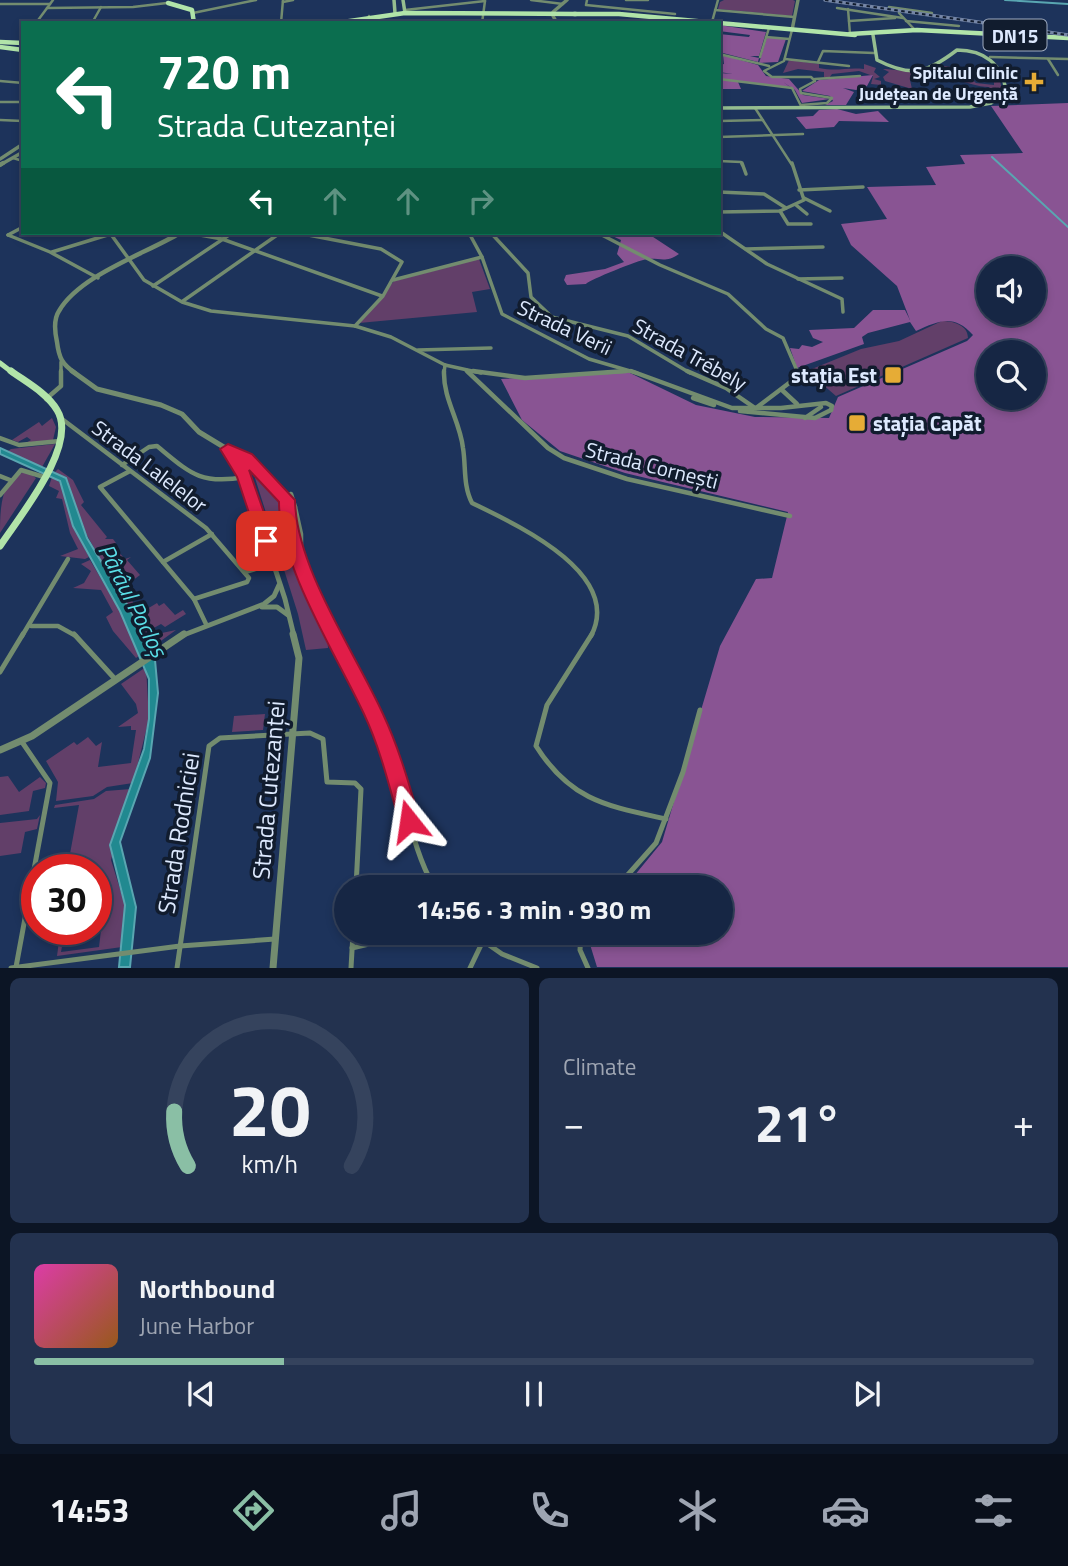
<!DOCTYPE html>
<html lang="en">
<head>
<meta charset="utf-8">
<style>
  :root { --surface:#162644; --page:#23324f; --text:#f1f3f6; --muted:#9ea5b2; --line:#35435d; --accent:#8abfa5 }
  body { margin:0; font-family:"Titillium Web",sans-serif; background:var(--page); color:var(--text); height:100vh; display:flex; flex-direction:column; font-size:26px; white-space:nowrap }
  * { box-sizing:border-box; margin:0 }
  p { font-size:23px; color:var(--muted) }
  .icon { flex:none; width:38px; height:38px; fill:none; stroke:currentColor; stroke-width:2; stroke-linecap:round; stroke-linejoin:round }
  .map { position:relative; height:968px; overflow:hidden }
  .side { display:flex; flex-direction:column; gap:10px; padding:10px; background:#0c1525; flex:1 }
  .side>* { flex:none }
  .guide { position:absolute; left:21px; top:21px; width:700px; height:214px; border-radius:0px; box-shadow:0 4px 10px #0003,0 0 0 2px var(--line); background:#0b6e4f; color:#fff; overflow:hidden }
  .tools { position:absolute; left:976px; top:256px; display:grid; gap:14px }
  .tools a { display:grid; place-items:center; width:70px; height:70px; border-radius:50%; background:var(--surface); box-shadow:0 4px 10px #0003,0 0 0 2px var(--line); font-size:35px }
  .speed { position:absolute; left:21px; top:854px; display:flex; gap:14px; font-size:35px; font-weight:700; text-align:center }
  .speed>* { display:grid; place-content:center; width:91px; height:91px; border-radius:50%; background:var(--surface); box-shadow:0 4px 10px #0003,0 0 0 2px var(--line); line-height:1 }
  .speed .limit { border:10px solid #d22; background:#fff; color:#111 }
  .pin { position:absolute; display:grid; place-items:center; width:60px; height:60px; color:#fff; margin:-30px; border-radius:14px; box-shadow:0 4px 10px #0006 }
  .me { position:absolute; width:77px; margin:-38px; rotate:345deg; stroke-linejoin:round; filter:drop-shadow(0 0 5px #0008) }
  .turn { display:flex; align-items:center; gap:24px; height:147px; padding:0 21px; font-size:32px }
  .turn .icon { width:91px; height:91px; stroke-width:2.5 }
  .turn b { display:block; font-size:49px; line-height:60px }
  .lanes { display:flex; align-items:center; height:66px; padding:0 21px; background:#0003; justify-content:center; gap:35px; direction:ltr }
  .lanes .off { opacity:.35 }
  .big { font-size:52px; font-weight:700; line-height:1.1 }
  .side .widget { flex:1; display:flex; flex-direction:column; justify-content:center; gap:10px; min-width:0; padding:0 24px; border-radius:10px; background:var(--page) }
  .side .dial { align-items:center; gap:0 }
  .dial svg { height:182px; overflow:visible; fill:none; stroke:var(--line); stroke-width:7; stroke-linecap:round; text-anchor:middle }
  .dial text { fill:var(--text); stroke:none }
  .song { display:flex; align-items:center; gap:21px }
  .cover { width:84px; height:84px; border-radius:10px; background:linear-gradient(135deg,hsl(320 70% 55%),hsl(30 70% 35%)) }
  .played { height:7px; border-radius:4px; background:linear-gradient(90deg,var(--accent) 25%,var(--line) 25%) }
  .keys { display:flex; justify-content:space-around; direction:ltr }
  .heat { display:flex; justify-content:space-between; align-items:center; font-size:38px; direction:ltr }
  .side .tiles { flex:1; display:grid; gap:10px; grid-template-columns:1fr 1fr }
  .widget:last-child { grid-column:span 2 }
  .trip { position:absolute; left:334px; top:875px; width:399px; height:70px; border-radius:35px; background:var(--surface); box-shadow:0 4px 10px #0003,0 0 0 2px var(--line); font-weight:700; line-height:70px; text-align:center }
  .tabs { display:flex; height:112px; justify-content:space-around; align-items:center; background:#090f1b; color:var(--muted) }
  .tabs .icon { width:49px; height:49px }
  .tabs .current { color:var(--accent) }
  .tabs b { font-size:32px; color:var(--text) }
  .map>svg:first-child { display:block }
  .green { fill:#623f69 }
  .forest { fill:#895493; fill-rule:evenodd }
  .water { fill:#218990; stroke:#59a6b1; stroke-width:2 }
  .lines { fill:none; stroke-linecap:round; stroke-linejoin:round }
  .stream { stroke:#59a6b1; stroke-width:2 }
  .minor-far3 { stroke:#738c6f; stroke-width:2.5 }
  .minor-far2 { stroke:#738c6f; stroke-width:3.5 }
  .minor-far1 { stroke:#738c6f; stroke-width:4.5 }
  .minor { stroke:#738c6f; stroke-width:5 }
  .tertiary-far3 { stroke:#738c6f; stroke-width:3.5 }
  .tertiary-far2 { stroke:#738c6f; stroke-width:4.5 }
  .tertiary-far1 { stroke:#738c6f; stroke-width:5 }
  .tertiary { stroke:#738c6f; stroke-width:7 }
  .secondary { stroke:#96be90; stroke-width:3.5 }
  .primary-far2 { stroke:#b1e4a9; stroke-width:4.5 }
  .primary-far1 { stroke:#b1e4a9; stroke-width:5 }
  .primary { stroke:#b1e4a9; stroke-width:7 }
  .rail-casing { stroke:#7586a6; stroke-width:3.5 }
  .rail { stroke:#111c2e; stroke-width:2; stroke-dasharray:3.5; stroke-linecap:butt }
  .route { fill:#e11d48; stroke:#92132f; stroke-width:2 }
  .poi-dot { fill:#e6ac36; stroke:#111c2e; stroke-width:2.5 }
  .labels { text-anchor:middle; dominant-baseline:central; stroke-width:7; stroke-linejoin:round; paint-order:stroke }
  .far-poi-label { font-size:18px; font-weight:bold; fill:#dde9fe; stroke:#111c2e; text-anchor:end }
  .shield { fill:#111c2e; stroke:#a0acc0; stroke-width:2 }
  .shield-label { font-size:19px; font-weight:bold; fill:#dde9fe }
  .street-label { font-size:21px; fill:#dde9fe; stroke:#111c2e }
  .poi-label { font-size:21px; font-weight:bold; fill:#dde9fe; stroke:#111c2e; text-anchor:end }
  .water-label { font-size:23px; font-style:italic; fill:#5adde6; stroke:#111c2e }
  .near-street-label { font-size:24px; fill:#dde9fe; stroke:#111c2e }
</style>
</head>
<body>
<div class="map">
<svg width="1068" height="968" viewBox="0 0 1068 968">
  <rect width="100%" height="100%" fill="#1d335b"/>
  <g class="green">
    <path d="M724,0H793L795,1L792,16L718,9L720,2Z"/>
    <path d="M789,60L819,64V68C838,72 846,67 864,69V64L876,68L874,72L880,77L874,79L881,81V85L871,84L873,76L859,71L832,74L829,78L824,77V72L798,69L783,73Z"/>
    <path d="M946,66L963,70L959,71L962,75L968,76L976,83L994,85V81H1000L1002,90L992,93L989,87C977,87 967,82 956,80C940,78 926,80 910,80L912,89L885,81L883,77L889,72L883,69H886L923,73Z"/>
    <path d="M479,259L490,289L472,292L477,312L359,323L394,281Z"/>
    <path d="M942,321C953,321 968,325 968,338L836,396L807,371L861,349L899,341Z"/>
    <path d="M52,418L56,427L53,440L26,443L31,440L27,437L18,442L12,440L39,422L42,426Z"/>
    <path d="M55,444L42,467L8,451L11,449Z"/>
    <path d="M58,469L73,480L84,502L81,505L107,537L105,539H113L116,543L97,553L80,523L68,481L55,472Z"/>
    <path d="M27,472L36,478L0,533C0,512 0,475 27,472Z"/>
    <path d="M261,476C274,489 285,497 284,516L306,583L327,627L328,648L306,650L298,614L255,478Z"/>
    <path d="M52,477L62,484L73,526L89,557L85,559L60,556L78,549L70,533L62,499L56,498L59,491L49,486Z"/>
    <path d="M114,547L125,559L131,557L127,560L140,575L124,587L147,626L150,624L146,614L147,609L157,603L159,606L164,603L175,615L183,610L186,614L165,627L161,624L152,629L157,634L176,630L151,648L98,556L105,552L107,554Z"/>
    <path d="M90,560L120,611L140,655L136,658L113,631L106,617L113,612L101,590L73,588L84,583L91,571L81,564Z"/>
    <path d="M146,667L149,719L133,783L107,787L93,796L56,801L58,782L46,761L74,742L77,745L88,737L96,746L102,742L98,767L131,763L136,730H131V726L118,727L138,713L136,704L121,684Z"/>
    <path d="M265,714L263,730L232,732L234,716Z"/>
    <path d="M8,776L19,792L40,777L46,783L45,788L33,791L29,811L0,815V777Z"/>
    <path d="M131,789L111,860L125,905L122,947L57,956L59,941H63L61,952L99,947L107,880L105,873L96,874V870H67L79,805L54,808L55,805L94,799L106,791Z"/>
    <path d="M40,815L37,829L25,832L21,853L0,856V823L37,819Z"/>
  </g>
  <g class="forest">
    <path d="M719,25L766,32L759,56H750L759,58L758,62L719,52V34L749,37L750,35L719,31Z"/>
    <path d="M767,37L786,39L778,62L759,63Z"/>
    <path d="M723,55L758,65L766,76L789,79L803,95L830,99L802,103L795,90L783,82L790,87L738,82L741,89H719V73L733,74L719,72V65L724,64Z"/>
    <path d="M873,75L867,86L856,90L843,88L854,92L846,105H825L833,101L830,96L802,91L819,80Z"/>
    <path d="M1068,103V967H597L588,938L591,933H721V887H625L662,842L720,646L756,579L772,578L788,512L625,473L560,451L522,420L501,379L628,372L696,405L755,417L829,418L838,397L967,341L973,335C954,314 940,320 916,331L910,322L868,333L862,337L864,344L797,368L790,348L799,349L802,345L812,347L823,342L813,338L809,330L854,328L873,310H905L910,320L897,286L851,245L841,224L887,219L867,187L936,185L926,167L965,164L960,155L1023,153L991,106ZM989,268H1034V313H989ZM989,352H1034V397H989Z"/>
    <path d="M837,109L856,114L878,111L889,122L839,121L834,127L806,129L796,117L813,116L819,110Z"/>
    <path d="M606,233H647L679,254C666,263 661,258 647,259C639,260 589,280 586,284L567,285L564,280L566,275L605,269L624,262L617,254L621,240Z"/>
  </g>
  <path class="water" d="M0,448L66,478L87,538L128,606L155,660L158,693L150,758L120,842L136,907L130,967H119L125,905L110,845L144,749L149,719V679L120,611L73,526L60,481L0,454Z"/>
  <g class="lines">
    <g class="stream">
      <path d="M1005,0L1068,4"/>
      <path d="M992,157L1068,227"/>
    </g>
    <g class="minor-far3">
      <path d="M531,0L563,4"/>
      <path d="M587,0L586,5L675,14"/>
      <path d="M626,0H648"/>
      <path d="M283,2L293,0"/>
      <path d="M0,4H50"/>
      <path d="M889,7L932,13"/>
      <path d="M47,8L133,7L167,3"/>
      <path d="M837,8L903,18"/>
      <path d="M848,9L850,34"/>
      <path d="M405,10L485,1"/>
      <path d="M715,10L794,17"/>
      <path d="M193,13L256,0"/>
      <path d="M899,13L915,30"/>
      <path d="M849,21L895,18"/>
      <path d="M906,21L959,26"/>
      <path d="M712,22L718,0"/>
      <path d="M36,23L53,0"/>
      <path d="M92,23L101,7"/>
      <path d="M281,23L283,0"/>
      <path d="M368,23L369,16"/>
      <path d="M482,23L485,1"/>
      <path d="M521,23L557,21"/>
      <path d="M792,30L784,61L764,71L772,77H811L815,81L800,89L801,93L832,98L827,103L801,105"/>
      <path d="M766,37L789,39"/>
      <path d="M719,54L769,66"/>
      <path d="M760,57L769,28"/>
      <path d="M990,57L1068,59"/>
      <path d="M785,59L849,66"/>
      <path d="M1048,59L1058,75"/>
      <path d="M818,62L823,51L874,53"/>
      <path d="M719,79L792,88L801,106"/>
      <path d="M815,79L860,76"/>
      <path d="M0,81L23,83"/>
      <path d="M0,102H23"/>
      <path d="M755,108L792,165"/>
      <path d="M0,120L23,121"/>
      <path d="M719,121L763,120"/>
      <path d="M719,137L803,134"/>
      <path d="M13,158L23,161"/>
      <path d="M719,161L741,162L742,165"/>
    </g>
    <g class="minor-far2">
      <path d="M742,163L746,174"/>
      <path d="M799,190L863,187"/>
      <path d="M719,192L764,194L786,208"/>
      <path d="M804,198L830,211"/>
      <path d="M796,205L807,214"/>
      <path d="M780,211L788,224H811"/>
      <path d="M719,212L780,211L804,200L792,163"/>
      <path d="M719,231L767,264L842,299L843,312"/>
      <path d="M110,233L144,280L182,302L211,311L355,326L391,337L445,365L481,373"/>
      <path d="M189,233L222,239L382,296"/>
      <path d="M298,233L381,249L402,262L383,296L355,326"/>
      <path d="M469,233L482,257L502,314L589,359L637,373"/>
      <path d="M491,233L528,273L531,297L552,317L628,336L690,373"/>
      <path d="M598,233L660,265L728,294L766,329L783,338L798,373"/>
      <path d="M8,235L50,252L98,278"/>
      <path d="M8,235L23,227"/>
      <path d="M746,249L823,247"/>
      <path d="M52,252L114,233"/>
      <path d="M798,279L842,278"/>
      <path d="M393,280L482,257"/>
      <path d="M153,286L232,233"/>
      <path d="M183,301L280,233"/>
      <path d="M418,350L491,348"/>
      <path d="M61,362V373"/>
      <path d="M466,370L469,373"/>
      <path d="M444,373L445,365"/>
      <path d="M600,373L630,371"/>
    </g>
    <g class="minor-far1">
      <path d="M444,371C443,399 460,421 463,448C466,466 463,486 472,503C515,524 624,573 591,636"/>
      <path d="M467,371L548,448L564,458L627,479L790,516"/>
      <path d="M473,371L525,378L626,371"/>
      <path d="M631,371L732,408H781L826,403L832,406L831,410"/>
      <path d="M687,371L726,388L755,408"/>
      <path d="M782,390L797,404"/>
      <path d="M693,398L714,405"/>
      <path d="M46,399L61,386V371"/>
      <path d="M756,408L797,377L798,371"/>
      <path d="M740,411L815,418L831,410"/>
      <path d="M805,418L821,407"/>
      <path d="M62,419L206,528L249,578L247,582L194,599"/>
      <path d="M0,438L19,445L60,441"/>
      <path d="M228,449L247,458L287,501L289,523L300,560L336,636"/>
      <path d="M122,465L149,447L157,446C190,473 200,485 245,477"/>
      <path d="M130,471L100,487L194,599L206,624"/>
      <path d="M0,476L10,480"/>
      <path d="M0,495L21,470L44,477"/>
      <path d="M295,507L301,534V555"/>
      <path d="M288,516L295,507L291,494"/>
      <path d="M163,562L212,534"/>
      <path d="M245,572L273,564"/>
      <path d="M31,626H58L76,636"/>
      <path d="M22,636L68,559"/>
    </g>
    <g class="minor">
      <path d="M74,634L115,679"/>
      <path d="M335,634C357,680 381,725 396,774C408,812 414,852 434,887"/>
      <path d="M592,634L547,705L536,746C571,801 607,806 666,819"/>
      <path d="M0,672L23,634"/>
      <path d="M617,887L656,843L683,772L700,710"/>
      <path d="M472,933L502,954L537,968"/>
      <path d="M581,933L580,950L588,968"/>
      <path d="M352,948L415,933"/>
      <path d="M16,967L50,783L22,742"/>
      <path d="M11,968L180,946L275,939"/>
      <path d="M177,968L209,746L220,738L310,733L323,739L327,782L355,783L361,789L356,887"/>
      <path d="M351,968L353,933"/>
      <path d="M470,968L482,943"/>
    </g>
    <g class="tertiary-far3">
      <path d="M553,12L567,0"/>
      <path d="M553,16L557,23"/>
      <path d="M792,30L798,0"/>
      <path d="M0,159L23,144"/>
      <path d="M0,165L23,152"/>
    </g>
    <g class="tertiary-far2">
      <path d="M0,165L3,163"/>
      <path d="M75,373C62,364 59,358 57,342C55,333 53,320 59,311C80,275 145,254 180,233"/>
    </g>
    <g class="tertiary-far1">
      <path d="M72,371L97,389L161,405L182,414L199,432L227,449L245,477L285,599L294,636"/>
      <path d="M262,607H277L288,615"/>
      <path d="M181,636L264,604L274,596L279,585"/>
    </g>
    <g class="tertiary">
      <path d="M0,750L32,736L184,634"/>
      <path d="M273,968L299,658L293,634"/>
    </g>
    <g class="secondary">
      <path d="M394,0L395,13"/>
      <path d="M403,0L405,13"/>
      <path d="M719,108L970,107L991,103L1006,92C1003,64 984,50 957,50C927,73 912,78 877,60L873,35"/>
    </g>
    <g class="primary-far2">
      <path d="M168,3L192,10L194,23"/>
      <path d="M574,14H619L718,23"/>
      <path d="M336,23L405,13L576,14"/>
      <path d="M719,23L855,35"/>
      <path d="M850,34L917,30L1068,38"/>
      <path d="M0,42L23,43"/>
      <path d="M0,47L23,50"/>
    </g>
    <path class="primary-far1" d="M0,363L13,373"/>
    <path class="primary" d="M0,546C19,517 79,445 57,410C47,393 26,382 11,371"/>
    <defs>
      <path id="rail" d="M825,0L1068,35"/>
    </defs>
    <use href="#rail" class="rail-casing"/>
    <use href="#rail" class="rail"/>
  </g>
  <path class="route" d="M228,444L252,454L295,500C296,568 355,652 383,714C399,748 409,784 420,821L416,828L409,831L402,828L399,821C389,785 380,748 364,714C337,656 279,565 279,502L249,470L274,541L266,548L260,546L237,477L220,449Z"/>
  <g class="poi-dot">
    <path d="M1030.5 71.5h7v7h7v7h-7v7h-7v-7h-7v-7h7z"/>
    <rect x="884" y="366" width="18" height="18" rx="3.5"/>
    <rect x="848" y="414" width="18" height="18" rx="3.5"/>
  </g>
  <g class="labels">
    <g class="far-poi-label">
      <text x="1018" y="72">Spitalul Clinic<tspan x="1018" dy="21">Județean de Urgență</tspan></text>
    </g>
    <rect class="shield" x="983.5" y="19.5" width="63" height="31" rx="5"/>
    <g class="shield-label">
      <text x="1015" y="35">DN15</text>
    </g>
    <g class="street-label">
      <text transform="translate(565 327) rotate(25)">Strada Verii</text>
      <text transform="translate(690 354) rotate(29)">Strada Trébely</text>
      <text transform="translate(652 465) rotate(14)">Strada Cornești</text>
      <text transform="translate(150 466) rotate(37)">Strada Lalelelor</text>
    </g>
    <g class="poi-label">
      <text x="877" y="375">stația Est</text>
      <text x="873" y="423" text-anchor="start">stația Capăt</text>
    </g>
    <g class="water-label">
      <text transform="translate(133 600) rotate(63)">Pârâul Pocloș</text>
    </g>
    <g class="near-street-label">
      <text transform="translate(268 790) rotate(-85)">Strada Cutezanței</text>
      <text transform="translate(178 833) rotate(-81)">Strada Rodniciei</text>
    </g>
  </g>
</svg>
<div class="tools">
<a><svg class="icon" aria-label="sound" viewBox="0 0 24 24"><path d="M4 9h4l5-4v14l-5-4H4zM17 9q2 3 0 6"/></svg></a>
<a><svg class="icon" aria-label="search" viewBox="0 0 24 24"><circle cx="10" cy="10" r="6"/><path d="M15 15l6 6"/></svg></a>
</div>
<div class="speed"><div class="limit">30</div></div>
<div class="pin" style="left:266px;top:541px;background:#d93025"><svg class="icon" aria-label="arrive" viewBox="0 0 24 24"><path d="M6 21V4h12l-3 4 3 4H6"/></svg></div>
<svg class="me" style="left:409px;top:821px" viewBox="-20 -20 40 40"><path d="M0-17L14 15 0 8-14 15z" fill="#e11d48" stroke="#fff" stroke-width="4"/></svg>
<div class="trip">14:56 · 3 min · 930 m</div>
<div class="guide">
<div class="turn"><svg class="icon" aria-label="left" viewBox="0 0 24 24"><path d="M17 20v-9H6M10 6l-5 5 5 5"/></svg><div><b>720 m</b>Strada Cutezanței</div></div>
<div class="lanes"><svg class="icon" aria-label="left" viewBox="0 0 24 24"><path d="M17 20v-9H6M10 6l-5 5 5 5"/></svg><svg class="icon off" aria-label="ahead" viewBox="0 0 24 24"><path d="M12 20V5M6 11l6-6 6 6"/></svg><svg class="icon off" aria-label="ahead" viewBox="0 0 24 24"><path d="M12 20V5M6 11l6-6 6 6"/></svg><svg class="icon off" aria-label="right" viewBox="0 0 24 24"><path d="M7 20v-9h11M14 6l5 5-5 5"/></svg></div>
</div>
</div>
<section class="side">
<div class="tiles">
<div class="widget dial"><svg viewBox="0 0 100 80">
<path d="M14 69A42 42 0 1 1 86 69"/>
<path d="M14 69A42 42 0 0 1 8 45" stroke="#8abfa5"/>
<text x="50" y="56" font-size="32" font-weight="700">20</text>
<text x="50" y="72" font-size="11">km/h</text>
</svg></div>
<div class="widget"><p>Climate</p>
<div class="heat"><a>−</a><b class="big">21°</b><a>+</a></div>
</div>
<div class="widget">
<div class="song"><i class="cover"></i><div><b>Northbound</b><p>June Harbor</p></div></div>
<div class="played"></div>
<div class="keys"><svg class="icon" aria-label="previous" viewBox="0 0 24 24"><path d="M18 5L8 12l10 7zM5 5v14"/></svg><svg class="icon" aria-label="pause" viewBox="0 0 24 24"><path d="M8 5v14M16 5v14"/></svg><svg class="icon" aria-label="next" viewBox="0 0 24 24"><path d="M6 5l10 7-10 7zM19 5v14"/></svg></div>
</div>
</div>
</section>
<nav class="tabs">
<b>14:53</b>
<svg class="icon current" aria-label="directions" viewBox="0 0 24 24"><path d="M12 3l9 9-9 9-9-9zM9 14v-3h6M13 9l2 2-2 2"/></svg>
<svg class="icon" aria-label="music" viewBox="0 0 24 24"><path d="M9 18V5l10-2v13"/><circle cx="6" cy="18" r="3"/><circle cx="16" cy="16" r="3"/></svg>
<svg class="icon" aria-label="phone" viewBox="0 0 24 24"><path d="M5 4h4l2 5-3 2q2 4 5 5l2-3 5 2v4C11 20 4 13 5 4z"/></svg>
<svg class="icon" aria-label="climate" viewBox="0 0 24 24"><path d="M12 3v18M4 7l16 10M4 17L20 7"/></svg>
<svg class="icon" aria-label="car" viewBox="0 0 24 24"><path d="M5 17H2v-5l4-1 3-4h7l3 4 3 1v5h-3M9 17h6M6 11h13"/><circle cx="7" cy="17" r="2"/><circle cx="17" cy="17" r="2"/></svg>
<svg class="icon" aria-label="filters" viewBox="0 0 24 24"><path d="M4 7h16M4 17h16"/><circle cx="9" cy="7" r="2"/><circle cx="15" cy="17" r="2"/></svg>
</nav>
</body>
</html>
